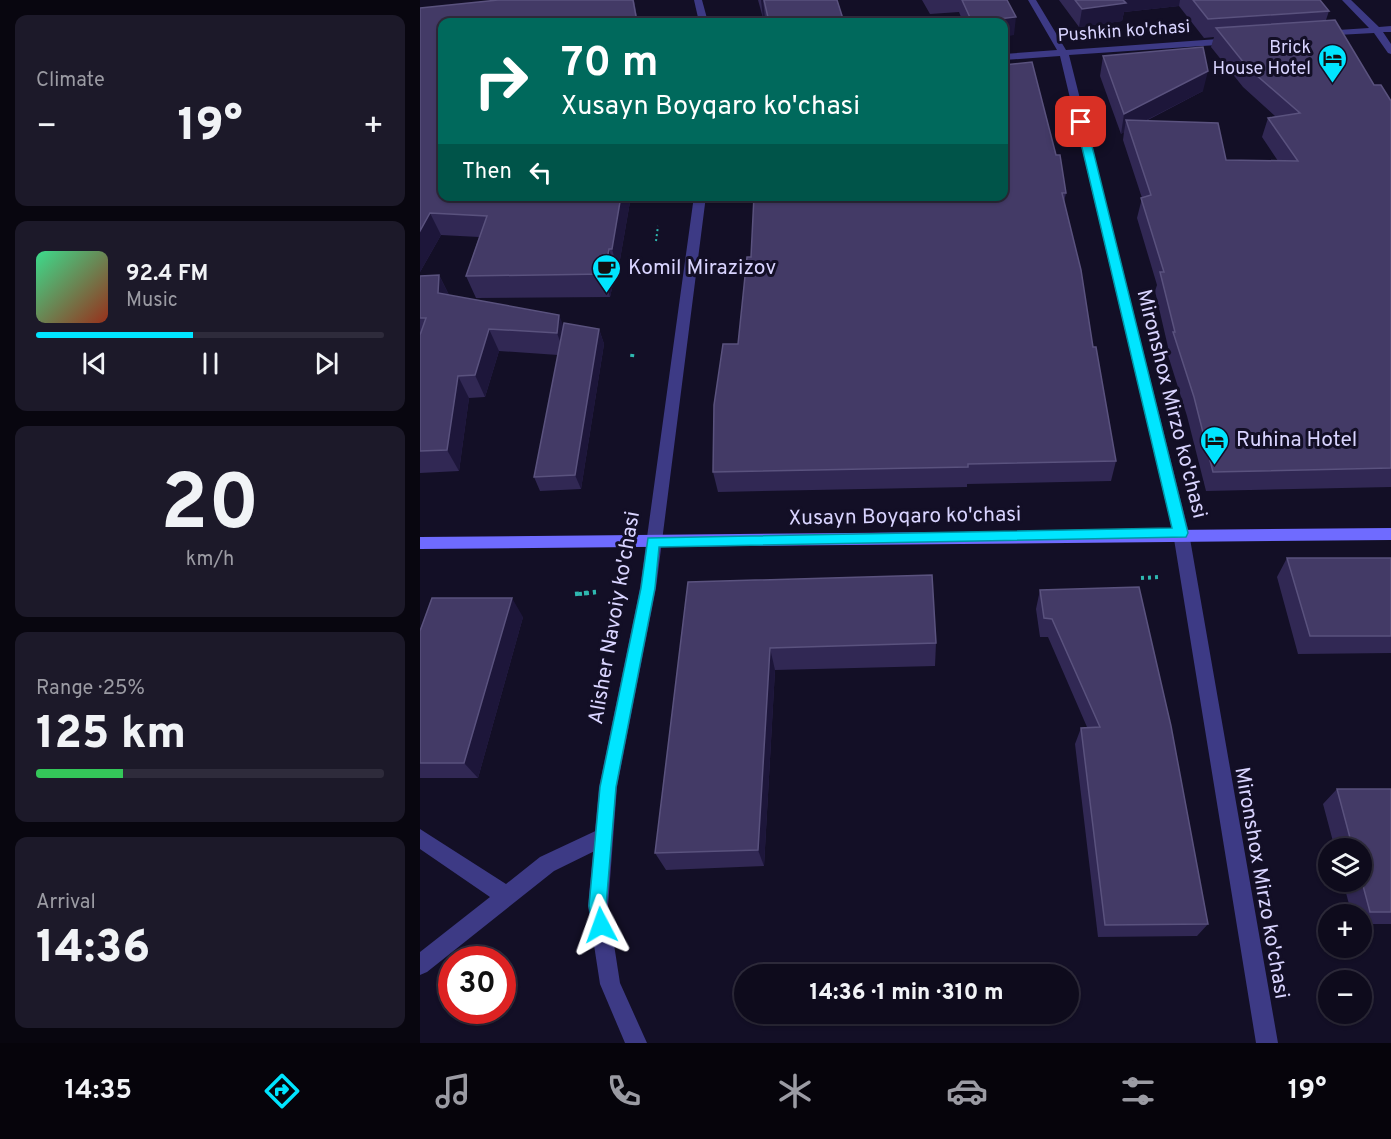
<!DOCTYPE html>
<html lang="en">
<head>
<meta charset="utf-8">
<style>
  :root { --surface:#0e0b1c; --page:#1c1929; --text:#f1f3f6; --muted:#9b9ba3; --line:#2e2b3b; --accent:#00e5ff }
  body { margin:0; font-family:Overpass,sans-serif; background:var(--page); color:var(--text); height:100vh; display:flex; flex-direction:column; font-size:22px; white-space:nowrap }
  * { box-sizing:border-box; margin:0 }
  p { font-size:20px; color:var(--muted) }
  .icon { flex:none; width:33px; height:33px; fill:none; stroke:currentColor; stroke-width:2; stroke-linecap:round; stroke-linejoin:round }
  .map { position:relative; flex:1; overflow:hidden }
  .sheet { display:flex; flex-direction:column; gap:15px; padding:15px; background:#08060f; width:420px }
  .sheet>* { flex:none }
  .top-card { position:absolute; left:18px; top:18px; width:570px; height:183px; border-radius:12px; box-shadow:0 2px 4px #0004,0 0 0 2px var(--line); background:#00695c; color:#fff; overflow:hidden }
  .controls { position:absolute; left:898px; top:838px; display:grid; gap:12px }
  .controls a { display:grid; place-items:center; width:54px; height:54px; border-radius:50%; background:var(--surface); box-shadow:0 2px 4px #0004,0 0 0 2px var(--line); font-size:30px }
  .speed { position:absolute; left:18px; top:946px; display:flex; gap:12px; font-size:30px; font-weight:700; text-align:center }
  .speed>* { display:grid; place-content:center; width:78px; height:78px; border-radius:50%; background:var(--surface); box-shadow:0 2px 4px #0004,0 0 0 2px var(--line); line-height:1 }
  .speed .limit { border:9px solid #d22; background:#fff; color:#111 }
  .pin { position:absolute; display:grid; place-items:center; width:51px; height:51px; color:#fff; margin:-26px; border-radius:12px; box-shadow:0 3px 9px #0006 }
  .me { position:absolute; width:66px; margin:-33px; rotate:356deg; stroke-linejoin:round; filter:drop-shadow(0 0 4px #0008) }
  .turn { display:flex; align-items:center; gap:21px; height:126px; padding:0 24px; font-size:27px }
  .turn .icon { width:78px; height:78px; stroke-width:2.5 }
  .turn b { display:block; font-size:42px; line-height:51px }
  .then { display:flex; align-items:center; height:57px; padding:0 24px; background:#0003; gap:12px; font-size:22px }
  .big { font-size:45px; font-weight:800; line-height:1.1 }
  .sheet .tile { flex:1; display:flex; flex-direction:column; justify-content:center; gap:9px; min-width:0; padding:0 21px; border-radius:12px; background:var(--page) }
  .sheet .dial { align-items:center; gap:0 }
  .dial b { font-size:78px; line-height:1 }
  .song { display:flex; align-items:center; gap:18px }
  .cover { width:72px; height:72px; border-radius:9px; background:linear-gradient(135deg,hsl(150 70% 55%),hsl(10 70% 35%)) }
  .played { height:6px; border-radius:3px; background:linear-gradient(90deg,var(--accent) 45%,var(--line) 45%) }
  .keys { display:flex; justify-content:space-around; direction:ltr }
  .heat { display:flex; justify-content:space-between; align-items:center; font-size:33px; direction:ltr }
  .charge { height:9px; border-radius:4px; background:linear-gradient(90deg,#34c759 25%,var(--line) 0) }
  .trip { position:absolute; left:314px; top:964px; width:345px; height:60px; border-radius:30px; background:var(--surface); box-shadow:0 2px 4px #0004,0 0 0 2px var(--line); font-weight:800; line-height:60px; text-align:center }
  .dock { display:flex; height:96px; justify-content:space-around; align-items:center; background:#06040b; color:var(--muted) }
  .dock .icon { width:42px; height:42px }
  .dock .current { color:var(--accent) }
  .dock b { font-size:27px; color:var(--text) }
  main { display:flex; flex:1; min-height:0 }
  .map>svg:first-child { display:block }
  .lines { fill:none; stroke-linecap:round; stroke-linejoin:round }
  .path-far2 { stroke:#2fb8b0; stroke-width:2; stroke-dasharray:2 3; stroke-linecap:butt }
  .path-far1 { stroke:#2fb8b0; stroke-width:4; stroke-dasharray:3 4; stroke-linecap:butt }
  .path { stroke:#2fb8b0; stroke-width:4.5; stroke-dasharray:4 5; stroke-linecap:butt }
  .service { fill:#3d3a85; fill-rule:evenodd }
  .minor { fill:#3d3a85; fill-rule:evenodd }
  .secondary { fill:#6f6bff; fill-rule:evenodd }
  .wall { fill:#312854 }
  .shaded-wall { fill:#1d163a }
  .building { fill:#433a66; stroke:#5a527e; stroke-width:1.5 }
  .route { fill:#00e5ff; stroke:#0095a6; stroke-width:1.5 }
  .labels { text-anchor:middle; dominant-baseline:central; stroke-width:6; stroke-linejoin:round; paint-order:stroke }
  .far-street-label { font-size:18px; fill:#d9d4ff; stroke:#130f26 }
  .far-poi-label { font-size:18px; fill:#d9d4ff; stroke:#130f26; text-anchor:end }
  .poi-label { font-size:21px; fill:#d9d4ff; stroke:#130f26; text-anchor:start }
  .street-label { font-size:21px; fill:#d9d4ff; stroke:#130f26 }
</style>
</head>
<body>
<main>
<section class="sheet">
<div class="tile"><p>Climate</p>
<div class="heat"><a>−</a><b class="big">19°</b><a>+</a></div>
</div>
<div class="tile">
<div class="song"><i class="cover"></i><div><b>92.4 FM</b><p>Music</p></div></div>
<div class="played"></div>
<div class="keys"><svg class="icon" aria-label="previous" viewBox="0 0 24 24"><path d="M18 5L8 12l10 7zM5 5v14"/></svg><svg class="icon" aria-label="pause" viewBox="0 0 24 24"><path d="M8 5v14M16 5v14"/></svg><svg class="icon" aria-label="next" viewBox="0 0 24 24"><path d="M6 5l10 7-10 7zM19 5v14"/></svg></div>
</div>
<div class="tile dial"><b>20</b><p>km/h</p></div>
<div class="tile"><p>Range · 25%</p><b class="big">125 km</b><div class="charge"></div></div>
<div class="tile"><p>Arrival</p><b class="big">14:36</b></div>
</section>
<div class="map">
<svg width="971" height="1043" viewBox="0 0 971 1043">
  <rect width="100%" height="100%" fill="#130f26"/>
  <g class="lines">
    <path class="path-far2" d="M236,241L238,226"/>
    <g class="path-far1">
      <path d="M212,357L213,350"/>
      <path d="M721,578L740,577"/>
      <path d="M159,594L177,592"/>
    </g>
    <path class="path" d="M155,594L176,592"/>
    <path class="service" d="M184,827L191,829L193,836L191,843L134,871L7,972L0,975V952L70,897L0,849V829L86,884L120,857Z"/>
    <g class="minor">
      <path d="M274,0H282L288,22H279Z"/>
      <path d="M608,0H616L646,50L812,38L817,41L812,44L649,55L769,533L858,1043H836L753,533L640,56L584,60V54L637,50Z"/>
      <path d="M922,0H931L959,27L971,26V32H963L971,44V54L968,53L954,33L899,36L897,34L902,31L949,28Z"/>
      <path d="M274,196H286L236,588L197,787L188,906L200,983L227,1043H205L180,984L168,906L179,787L220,588Z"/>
    </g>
    <path class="secondary" d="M971,528V540L0,549V537Z"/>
  </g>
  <g class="wall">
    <path d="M78,0H214L218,22H22V196H211L198,271H196L190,297L56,298L46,276L59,237L21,235L0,272V8Z"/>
    <path d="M338,0H417L424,22H346L345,18H343Z"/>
    <path d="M502,0H587L594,35L584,22H543L539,12L510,14Z"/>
    <path d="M639,0H900L909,11L906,20L954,85L971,101V487L786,491L767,416L747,352L748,347L735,291L737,285L717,218L722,198L703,140L704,132L701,134L680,76L683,56L783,91L726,121L806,160L858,161L842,137L848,118L855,116L823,87L791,47L794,37L784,38L759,6L704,12L702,21L659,27Z"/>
    <path d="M646,193L644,202L696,461L691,481L547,484V487L298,492L293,472L318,344L331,257Z"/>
    <path d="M19,275L29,295L143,326L179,329L184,344L161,489L120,491L114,477L138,355L79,351L65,397L49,398L39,471L0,473V276Z"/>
    <path d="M867,558H971V653L878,654L857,577Z"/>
    <path d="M268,582L516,643L515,666L355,670L344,866L246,870L235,853Z"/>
    <path d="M620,590L788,924L777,936L678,937L655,744L661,728L667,727L628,637H620L616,609Z"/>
    <path d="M103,617L58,778H0V631Z"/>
    <path d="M917,789H971V924H942V915H932L923,882H942V849H915L903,804Z"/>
  </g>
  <g class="shaded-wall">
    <path d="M341,0H343L345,18H343Z"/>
    <path d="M698,0H760L759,6L704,12L702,21L659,27L662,9Z"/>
    <path d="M596,17L594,35L584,37V22H556Z"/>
    <path d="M788,71L783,91L709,129L706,120L704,132L701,134L704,114Z"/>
    <path d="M201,196H211L198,271L192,249Z"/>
    <path d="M10,213L21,235L0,272V231Z"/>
    <path d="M189,249L196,271L190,297L184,274Z"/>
    <path d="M19,275L30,297L18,293Z"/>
    <path d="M139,315L148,337L145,355L137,333Z"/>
    <path d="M69,329L79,351L65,397L55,375Z"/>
    <path d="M179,329L184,344L161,489L155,475Z"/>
    <path d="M38,376L49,398L39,471L27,450Z"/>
    <path d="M92,598L103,617L58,778L44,763Z"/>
    <path d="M350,648L355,670L344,866L338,850Z"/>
  </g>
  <g class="building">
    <path d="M78,0H213L217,22H22V196H201L192,249H189L184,274L46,276L67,216L10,213L0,231V8Z"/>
    <path d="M344,0H417L424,22H349Z"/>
    <path d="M542,0H587L596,17L552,22Z"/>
    <path d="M655,0H703L706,3L662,9Z"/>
    <path d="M773,0H900L909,11L788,19Z"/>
    <path d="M915,20L954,85H961L971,101V468L793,472L774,397L753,332H755L740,272H744L721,198L731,195L706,120L798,123L806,160L878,161L848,118L880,113L828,68L796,28Z"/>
    <path d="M783,47L788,71L704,114L683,56Z"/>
    <path d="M612,62L636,155H640L646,193H642L661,270L673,347H676L696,461L548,464V467L293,472L294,405L303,344H318L327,257H331L334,196H584V65Z"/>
    <path d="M19,275L18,293L139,315L137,333L69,329L55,375L38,376L27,450L0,451V335L6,318H0V276Z"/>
    <path d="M144,323L179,329L155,475L114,477Z"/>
    <path d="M867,558H971V636H890Z"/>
    <path d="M512,575L516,643L350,648L338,850L235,853L268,582Z"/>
    <path d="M719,587L751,726L788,924L685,925L661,728L680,727L632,619L624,618L620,590Z"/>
    <path d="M12,598H92L44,763H0V631Z"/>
    <path d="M917,789H971V912H950L942,882V849H933Z"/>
  </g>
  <path class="route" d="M661,119L666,122L768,533L766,537L239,547L235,588L196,787L186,906L190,925L187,932L181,934L174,932L169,906L180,787L221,588L228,538L752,528L656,122Z"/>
  <defs>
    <symbol id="hotel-pin" viewBox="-11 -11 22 30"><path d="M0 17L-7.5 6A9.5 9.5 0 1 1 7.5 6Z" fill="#00e5ff" stroke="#130f26"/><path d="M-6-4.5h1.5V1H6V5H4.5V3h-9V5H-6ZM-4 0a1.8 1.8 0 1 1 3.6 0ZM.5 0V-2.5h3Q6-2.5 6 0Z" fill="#111"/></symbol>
    <symbol id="cafe-pin" viewBox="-11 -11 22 30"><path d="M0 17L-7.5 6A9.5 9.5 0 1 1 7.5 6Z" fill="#00e5ff" stroke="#130f26"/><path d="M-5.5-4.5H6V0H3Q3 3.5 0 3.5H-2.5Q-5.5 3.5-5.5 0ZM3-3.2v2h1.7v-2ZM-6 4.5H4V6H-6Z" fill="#111"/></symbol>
  </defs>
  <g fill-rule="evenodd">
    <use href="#hotel-pin" x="896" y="42" width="33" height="45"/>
    <use href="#cafe-pin" x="170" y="252" width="33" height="45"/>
    <use href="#hotel-pin" x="778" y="424" width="33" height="45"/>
  </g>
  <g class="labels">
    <g class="far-street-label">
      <text transform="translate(704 32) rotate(-4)">Pushkin ko'chasi</text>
    </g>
    <g class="far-poi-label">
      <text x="891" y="48">Brick<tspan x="891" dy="21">House Hotel</tspan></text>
    </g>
    <g class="poi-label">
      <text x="208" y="268">Komil Mirazizov</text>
      <text x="816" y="440">Ruhina Hotel</text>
    </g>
    <g class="street-label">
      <text transform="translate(751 404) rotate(76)">Mironshox Mirzo ko'chasi</text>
      <text transform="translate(485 517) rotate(-1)">Xusayn Boyqaro ko'chasi</text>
      <text transform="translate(195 618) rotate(-80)">Alisher Navoiy ko'chasi</text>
      <text transform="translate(841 883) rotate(80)">Mironshox Mirzo ko'chasi</text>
    </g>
  </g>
</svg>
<div class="controls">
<a><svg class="icon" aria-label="layers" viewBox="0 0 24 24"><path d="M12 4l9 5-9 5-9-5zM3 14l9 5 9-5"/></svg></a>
<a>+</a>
<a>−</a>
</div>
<div class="speed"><div class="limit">30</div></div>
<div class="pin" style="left:661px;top:122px;background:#d93025"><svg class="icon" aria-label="arrive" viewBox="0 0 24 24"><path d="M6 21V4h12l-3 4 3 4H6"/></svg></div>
<svg class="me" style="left:181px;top:925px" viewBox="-20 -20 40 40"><path d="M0-17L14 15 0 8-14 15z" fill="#00e5ff" stroke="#fff" stroke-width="4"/></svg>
<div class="trip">14:36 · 1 min · 310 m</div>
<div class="top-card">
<div class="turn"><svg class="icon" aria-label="right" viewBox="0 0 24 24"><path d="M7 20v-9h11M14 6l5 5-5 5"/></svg><div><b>70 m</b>Xusayn Boyqaro ko'chasi</div></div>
<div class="then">Then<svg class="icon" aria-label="left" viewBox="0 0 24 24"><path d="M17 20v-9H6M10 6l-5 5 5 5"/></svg></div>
</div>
</div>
</main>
<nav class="dock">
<b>14:35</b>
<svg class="icon current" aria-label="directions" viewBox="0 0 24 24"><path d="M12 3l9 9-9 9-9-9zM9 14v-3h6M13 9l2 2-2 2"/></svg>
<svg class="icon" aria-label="music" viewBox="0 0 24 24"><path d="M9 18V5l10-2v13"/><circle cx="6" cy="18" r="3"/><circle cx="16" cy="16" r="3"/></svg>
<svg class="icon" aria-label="phone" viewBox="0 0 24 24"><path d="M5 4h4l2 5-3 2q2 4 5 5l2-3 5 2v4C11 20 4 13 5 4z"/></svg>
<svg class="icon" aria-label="climate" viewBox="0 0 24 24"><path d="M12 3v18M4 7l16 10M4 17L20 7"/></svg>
<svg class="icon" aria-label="car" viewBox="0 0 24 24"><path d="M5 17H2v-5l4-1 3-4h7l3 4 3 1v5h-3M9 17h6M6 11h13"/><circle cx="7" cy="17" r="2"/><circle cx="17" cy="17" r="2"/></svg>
<svg class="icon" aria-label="filters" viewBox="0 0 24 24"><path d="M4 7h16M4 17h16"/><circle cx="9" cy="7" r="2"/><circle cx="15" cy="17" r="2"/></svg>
<b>19°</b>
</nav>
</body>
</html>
